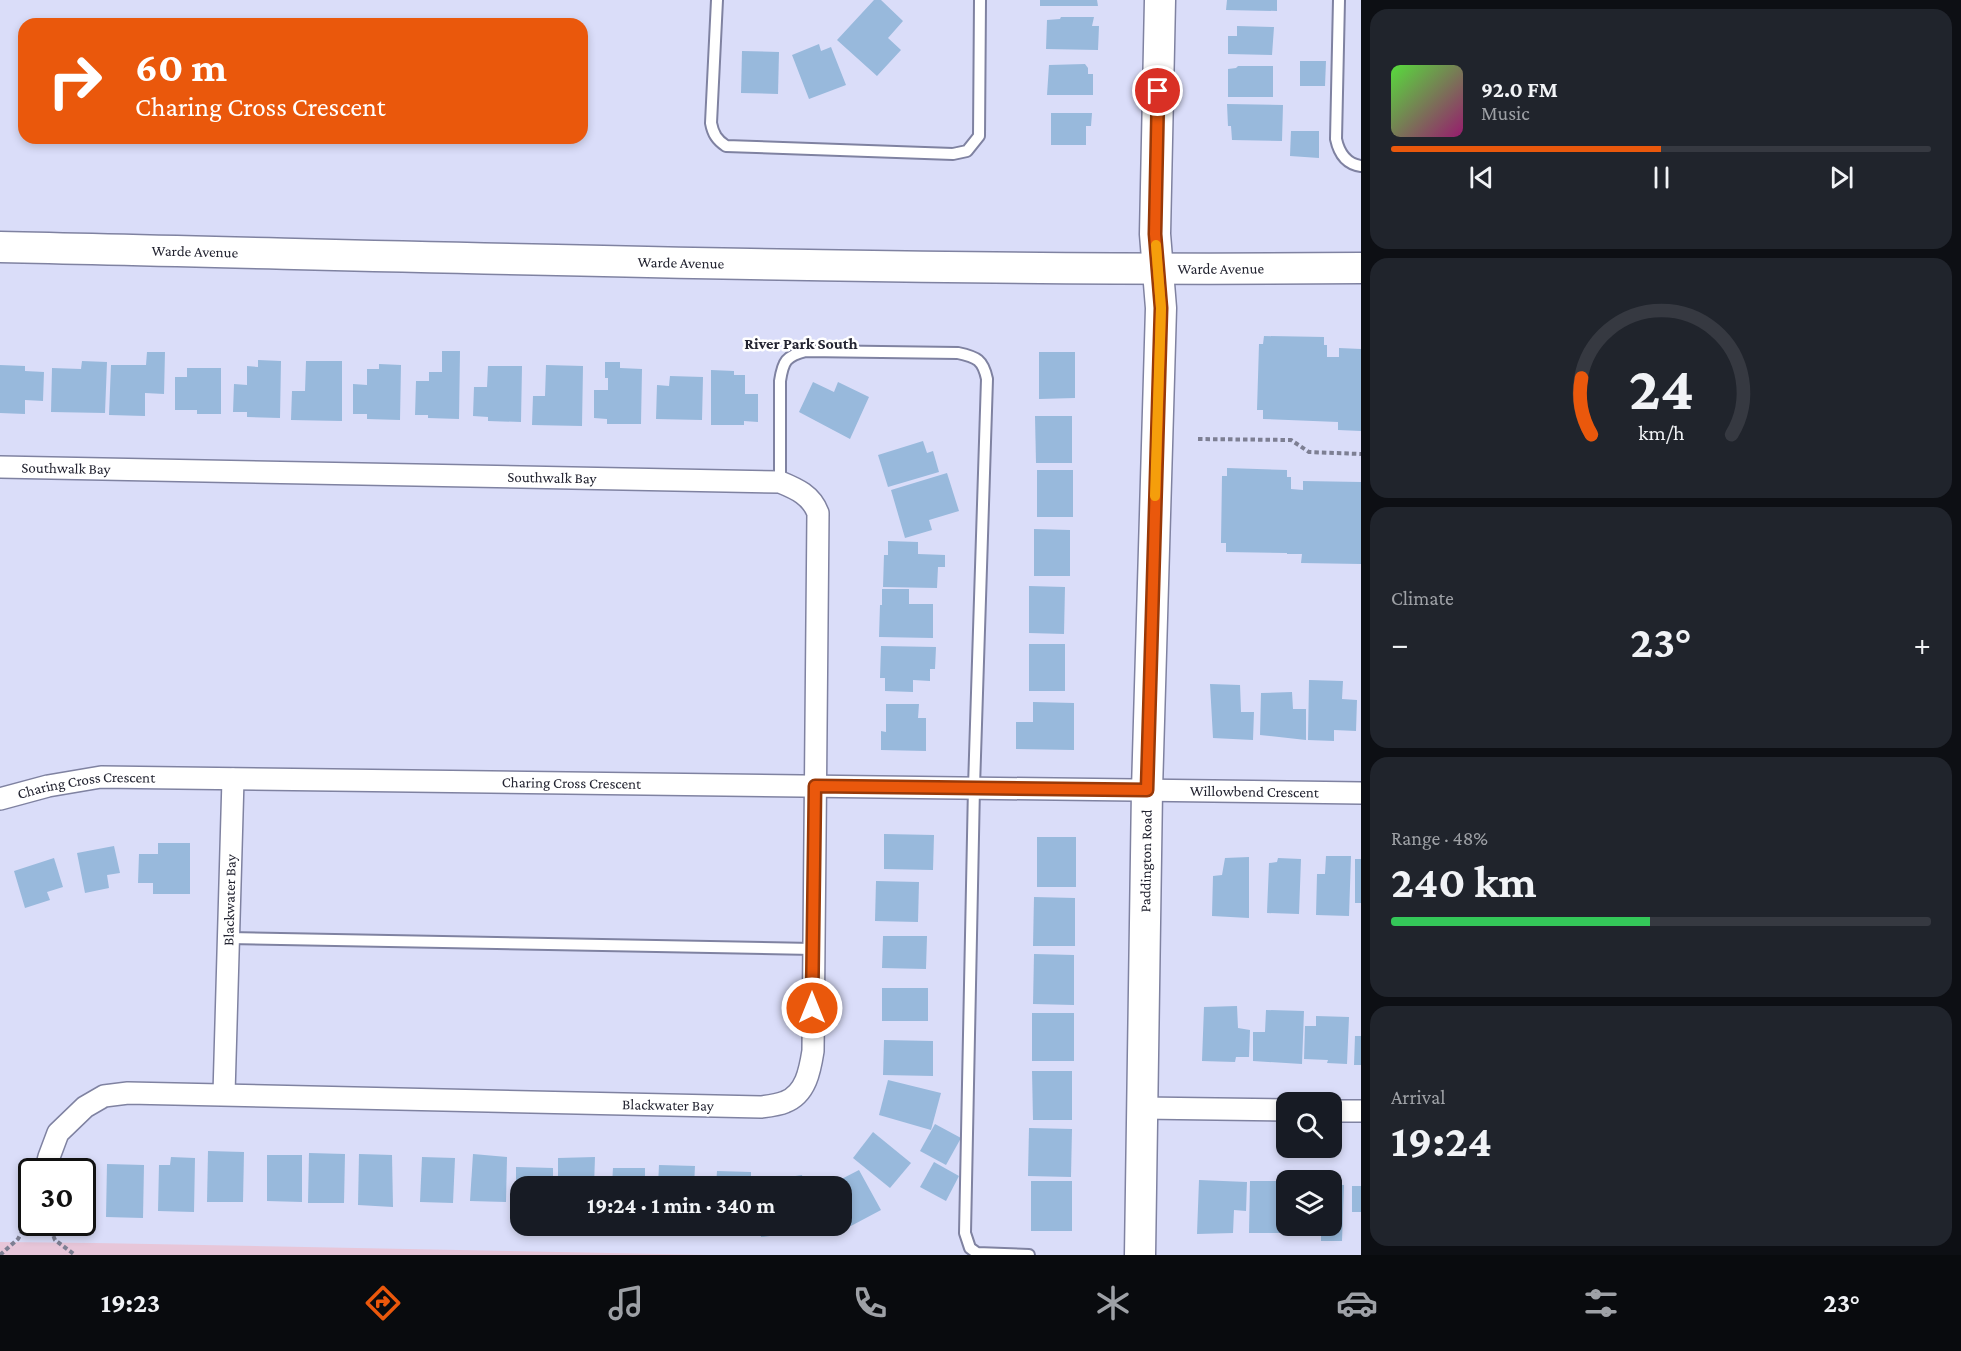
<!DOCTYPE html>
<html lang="en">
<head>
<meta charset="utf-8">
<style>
  :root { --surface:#171b24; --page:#20242c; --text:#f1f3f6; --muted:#9ea1a6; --line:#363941; --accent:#ea580c }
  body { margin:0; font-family:"Crimson Pro",serif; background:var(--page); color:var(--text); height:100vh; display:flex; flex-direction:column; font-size:22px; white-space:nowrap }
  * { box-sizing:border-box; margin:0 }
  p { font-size:20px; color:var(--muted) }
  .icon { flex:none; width:33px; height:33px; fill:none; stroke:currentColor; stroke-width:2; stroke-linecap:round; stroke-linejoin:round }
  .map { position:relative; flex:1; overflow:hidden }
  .side { display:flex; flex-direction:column; gap:9px; padding:9px; background:#0d0f14; width:600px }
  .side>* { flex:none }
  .banner { position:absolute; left:18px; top:18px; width:570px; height:126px; border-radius:18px; box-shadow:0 3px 9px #0003; background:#ea580c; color:#fff; overflow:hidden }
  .controls { position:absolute; left:1276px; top:1092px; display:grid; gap:12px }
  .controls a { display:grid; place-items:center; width:66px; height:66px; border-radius:12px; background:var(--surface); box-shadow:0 3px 9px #0003; font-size:30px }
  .speed { position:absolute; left:18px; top:1158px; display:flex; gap:12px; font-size:30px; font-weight:700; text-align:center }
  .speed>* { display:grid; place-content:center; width:78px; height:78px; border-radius:50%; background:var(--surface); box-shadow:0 3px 9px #0003; line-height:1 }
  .speed .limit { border:3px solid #111; border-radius:9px; background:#fff; color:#111 }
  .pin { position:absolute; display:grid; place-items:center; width:51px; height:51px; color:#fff; margin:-26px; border:3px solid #fff; border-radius:50%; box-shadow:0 2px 6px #0007 }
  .me { position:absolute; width:66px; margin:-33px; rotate:0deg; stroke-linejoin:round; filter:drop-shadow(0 0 4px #0008) }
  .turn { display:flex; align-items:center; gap:21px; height:126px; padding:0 18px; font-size:27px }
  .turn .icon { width:78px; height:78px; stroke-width:2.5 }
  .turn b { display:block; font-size:42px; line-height:51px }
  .big { font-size:45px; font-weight:700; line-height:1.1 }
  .side .tile { flex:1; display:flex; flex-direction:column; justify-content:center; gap:9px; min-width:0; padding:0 21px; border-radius:18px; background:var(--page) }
  .side .dial { align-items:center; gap:0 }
  .dial svg { height:156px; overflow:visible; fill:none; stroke:var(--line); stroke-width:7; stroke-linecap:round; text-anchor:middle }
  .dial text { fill:var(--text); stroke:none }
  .song { display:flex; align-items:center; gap:18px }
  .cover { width:72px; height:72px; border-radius:9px; background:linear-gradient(135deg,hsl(110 70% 55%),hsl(320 70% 35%)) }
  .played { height:6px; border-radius:3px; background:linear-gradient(90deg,var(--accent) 50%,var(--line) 50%) }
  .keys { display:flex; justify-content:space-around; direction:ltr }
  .heat { display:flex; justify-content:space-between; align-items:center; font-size:33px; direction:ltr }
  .charge { height:9px; border-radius:4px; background:linear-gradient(90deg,#34c759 48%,var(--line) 0) }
  .trip { position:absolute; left:510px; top:1176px; width:342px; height:60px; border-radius:18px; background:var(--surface); box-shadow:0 3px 9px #0003; font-weight:700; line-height:60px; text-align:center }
  .dock { display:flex; height:96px; justify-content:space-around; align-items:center; background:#090b0e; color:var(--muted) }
  .dock .icon { width:42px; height:42px }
  .dock .current { color:var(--accent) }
  .dock b { font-size:27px; color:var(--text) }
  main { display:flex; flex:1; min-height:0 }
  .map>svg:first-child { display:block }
  .green { fill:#e7c6d9 }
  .building { fill:#98b9dc }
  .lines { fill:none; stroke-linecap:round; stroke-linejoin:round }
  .lane-casing { stroke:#7f82a1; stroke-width:14 }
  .street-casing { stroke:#7f82a1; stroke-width:24 }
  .secondary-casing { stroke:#7f82a1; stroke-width:33 }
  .path { stroke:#7d7f93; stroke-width:4; stroke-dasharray:4.5 3; stroke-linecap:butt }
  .lane { stroke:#fff; stroke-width:10 }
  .street { stroke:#fff; stroke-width:21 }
  .secondary { stroke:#fff; stroke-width:30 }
  .route-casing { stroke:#983908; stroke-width:15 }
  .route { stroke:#ea580c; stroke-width:10 }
  .slow { stroke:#f59e0b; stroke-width:10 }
  .labels { text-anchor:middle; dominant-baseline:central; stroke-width:5; stroke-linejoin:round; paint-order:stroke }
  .street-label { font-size:15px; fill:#232431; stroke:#fff }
  .neighbourhood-label { font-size:16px; font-weight:bold; fill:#232431; stroke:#fff }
</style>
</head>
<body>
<main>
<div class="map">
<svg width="1361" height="1255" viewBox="0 0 1361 1255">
  <rect width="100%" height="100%" fill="#daddf9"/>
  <path class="green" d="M0,1242L96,1243L711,1255H0Z"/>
  <g class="building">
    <path d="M874,0H881L903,21L888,38L901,50L877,76L837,40Z"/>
    <path d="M1040,0H1097L1098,6H1040Z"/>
    <path d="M1227,0H1277V11L1226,10Z"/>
    <path d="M1061,17H1094L1092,26H1099L1098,50L1046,49L1047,20L1060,19Z"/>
    <path d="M1237,26L1274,27L1272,55L1228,54V36H1237Z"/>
    <path d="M819,44L821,51L831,47L846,85L809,99L792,55Z"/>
    <path d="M742,51L779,52L778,94L741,93Z"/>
    <path d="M1300,61H1326L1325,86H1300Z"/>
    <path d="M1085,64L1088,68V74H1093V95H1047L1049,65Z"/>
    <path d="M1238,66H1273V97H1228V69L1236,68Z"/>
    <path d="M1227,104L1283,105L1282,141L1232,140L1231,126H1228Z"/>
    <path d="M1051,113H1092L1091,126H1086V145H1051Z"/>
    <path d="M1291,131H1319V158L1290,156Z"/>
    <path d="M1264,336L1324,337V345H1327V357H1339V348L1361,349V431L1338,430V422L1263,419V410H1257L1259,344H1263Z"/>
    <path d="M442,351H460L459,419L428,418V415H415L416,381H429V372H442Z"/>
    <path d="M147,352H165L164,394L145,393V416L109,415L111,365H146Z"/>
    <path d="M1039,352H1075V398L1039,399Z"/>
    <path d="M258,360L281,361L280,418L247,417V412H233L234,384L247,385V366L258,367Z"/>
    <path d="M82,361L107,362L105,413L51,412L52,368L81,369Z"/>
    <path d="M306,361H342V421L291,420L292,391H305Z"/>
    <path d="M605,362H620V368L642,369L641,424H607V419L594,418V390H608V378H605Z"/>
    <path d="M379,364L401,365L400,420L367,419V414H353V384L367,385V369H379Z"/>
    <path d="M0,365L25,366V371L44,372L43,401L25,400V414L0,413Z"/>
    <path d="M546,365L583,366L582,426L532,425L533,396H545Z"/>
    <path d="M488,366H522L521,422L488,421V417L473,416L474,387H487Z"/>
    <path d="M187,368H221V414H197V410H175V377H187Z"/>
    <path d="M711,370L734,371V375H745V394H758V422L744,421V425H711Z"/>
    <path d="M670,376L703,377L702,420L656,419L657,385L669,386Z"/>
    <path d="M813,382L834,392L838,382L869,397L850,439L799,412Z"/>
    <path d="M1035,416H1072V463H1036Z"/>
    <path d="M923,441L927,453L933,451L939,472L888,487L878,455Z"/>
    <path d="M1227,468L1287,470V477H1291V489L1303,490V481L1361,482V564L1301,563L1302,554H1287V553L1226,552V543H1221L1222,476H1227Z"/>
    <rect x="1037" y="470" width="36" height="47"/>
    <path d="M947,473L959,511L929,520L932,530L905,538L891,490Z"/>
    <path d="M1034,529L1070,530V576H1034Z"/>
    <path d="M888,541L918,542V554L945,555V567H938L937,588L883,587L884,555H888Z"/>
    <path d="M1029,586L1065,587L1064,634L1029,633Z"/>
    <path d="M882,589H909V604H933V638L879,637L880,605H882Z"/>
    <rect x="1029" y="644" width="36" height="47"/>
    <path d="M881,646L936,647L935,669H930V681L913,680V692L885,691V678H880Z"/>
    <path d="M1309,680L1343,681L1342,699L1357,700L1356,731L1334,730V741L1308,740Z"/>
    <path d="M1210,684L1240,685L1241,712H1254L1253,740L1213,738Z"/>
    <path d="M1292,692L1293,709H1306V740L1260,735L1261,693Z"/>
    <path d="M1033,702L1074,703V750L1016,749V722H1033Z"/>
    <path d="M886,704H919L918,718H926V751L881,750V731L886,732Z"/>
    <path d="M884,834L934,835L933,870L884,869Z"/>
    <rect x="1037" y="837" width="39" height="50"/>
    <path d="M158,843H190V894H153V883H138L139,854H158Z"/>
    <path d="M114,846L120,873L107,875L109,888L85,893L77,853Z"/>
    <path d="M1326,856H1351L1349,916L1316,915L1317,874H1325Z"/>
    <path d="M1249,857V918L1212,916L1213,876L1222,875L1225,858Z"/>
    <path d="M54,858L63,887L47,892L50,900L25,908L14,871Z"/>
    <path d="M1278,858L1301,859L1299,914L1267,913L1269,863L1277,862Z"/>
    <rect x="1355" y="859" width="6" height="44"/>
    <path d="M876,881L919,882L918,922L875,921Z"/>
    <path d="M1034,897L1075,898V946H1033Z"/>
    <path d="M883,936H927L926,969L882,968Z"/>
    <path d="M1034,954L1074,955V1005L1033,1004Z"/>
    <rect x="882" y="988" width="46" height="33"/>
    <path d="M1237,1006L1238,1028L1250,1030L1249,1057H1236L1235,1062L1202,1061L1204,1007Z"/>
    <path d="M1266,1010L1304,1011L1302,1064L1253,1061V1032H1265Z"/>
    <rect x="1032" y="1013" width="42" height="48"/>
    <path d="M1316,1016L1349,1017L1347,1064L1327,1063L1328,1060L1304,1059L1305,1026H1316Z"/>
    <path d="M1355,1036H1361V1065H1354Z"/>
    <path d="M884,1040L933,1041V1076L883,1075Z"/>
    <path d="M1032,1071H1072V1120H1033Z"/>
    <path d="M888,1080L941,1093L931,1130L879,1115Z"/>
    <path d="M935,1124L961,1138L946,1165L920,1151Z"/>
    <path d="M1029,1128L1072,1129L1071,1177L1028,1176Z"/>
    <path d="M873,1132L911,1163L890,1188L853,1158Z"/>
    <path d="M208,1151L244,1152L243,1202H207Z"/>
    <path d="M309,1153L345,1154L344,1203H308Z"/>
    <path d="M359,1154L392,1155L393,1207L358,1205Z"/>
    <path d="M473,1154L507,1157L506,1202L470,1201Z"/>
    <path d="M267,1155H302V1202L267,1201Z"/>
    <path d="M171,1157L195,1158L194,1212L158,1211L159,1165H170Z"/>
    <path d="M422,1157L455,1158L453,1203L420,1202Z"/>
    <path d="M595,1157L594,1186H558V1158Z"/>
    <path d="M934,1162L959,1176L946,1201L920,1187Z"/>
    <path d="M107,1164L144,1165L143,1218L106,1217Z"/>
    <path d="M659,1165L695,1166L694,1186H658Z"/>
    <path d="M516,1167L553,1168V1186H520V1219H516Z"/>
    <path d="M613,1168H645V1186H612Z"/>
    <path d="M859,1170L881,1210L849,1227L842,1212V1186H828Z"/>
    <path d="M717,1171L751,1172V1186H716Z"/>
    <path d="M802,1175L804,1186H770L769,1180Z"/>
    <path d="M1199,1180L1247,1182L1246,1211L1234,1210L1233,1233L1197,1234Z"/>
    <rect x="1031" y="1181" width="41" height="50"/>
    <path d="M1250,1181H1285V1233H1249Z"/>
    <path d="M1332,1184L1344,1185L1342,1241H1321V1236L1309,1235V1226H1332Z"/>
    <rect x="1352" y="1186" width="9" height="26"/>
    <path d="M759,1226H808L809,1231L761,1237Z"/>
  </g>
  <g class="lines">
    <defs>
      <g id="lane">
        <path d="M717,0L711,123C713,134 717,140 726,146L953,154L967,151L979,136L980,0"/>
        <path d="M1339,0L1336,139C1339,153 1346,164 1361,166"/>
        <path d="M780,482V381C783,361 786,356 806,351L958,353C977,357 983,360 987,379L974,787L965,1233L970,1248L977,1253L1029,1255"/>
        <path d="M229,938L813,949"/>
      </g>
      <g id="street">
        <path id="s1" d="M0,467L780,482C797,489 811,495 818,513L813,1051C810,1070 806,1094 785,1102C778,1105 769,1106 761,1107L128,1093L104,1096L85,1107L58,1133L49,1157L45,1172"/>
        <path id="s2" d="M0,799L48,786L101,777L1361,793"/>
        <path id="s3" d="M224,1094L233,779"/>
        <path d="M1142,1108L1287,1110"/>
        <path d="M1332,1111H1361"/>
      </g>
      <g id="secondary">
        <path id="s4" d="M0,247C454,257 907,272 1361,268"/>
        <path id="s5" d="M1140,1255L1147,790L1161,308L1155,234L1160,0"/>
      </g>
    </defs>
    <use href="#lane" class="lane-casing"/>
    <use href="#street" class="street-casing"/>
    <use href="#secondary" class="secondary-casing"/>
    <g class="path">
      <path d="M1198,439L1291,440L1309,452L1361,454"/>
      <path d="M48,1222L55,1240L75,1255"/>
      <path d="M0,1255L18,1239L32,1213"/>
    </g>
    <use href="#lane" class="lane"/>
    <use href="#street" class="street"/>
    <use href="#secondary" class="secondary"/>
  </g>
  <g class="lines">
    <defs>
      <path id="route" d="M812,1008L815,786L1147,790L1161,308L1155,234L1158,91"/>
    </defs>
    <use href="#route" class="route-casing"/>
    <use href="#route" class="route"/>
    <path class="slow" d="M1155,496L1161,308L1156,245"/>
  </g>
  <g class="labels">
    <g class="street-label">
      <text stroke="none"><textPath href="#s4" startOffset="195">Warde Avenue</textPath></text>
      <text stroke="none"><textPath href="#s4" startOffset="681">Warde Avenue</textPath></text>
      <text stroke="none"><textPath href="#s4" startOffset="1221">Warde Avenue</textPath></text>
      <text stroke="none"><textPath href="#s1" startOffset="66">Southwalk Bay</textPath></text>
      <text stroke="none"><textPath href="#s1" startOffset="552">Southwalk Bay</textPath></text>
      <text stroke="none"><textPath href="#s2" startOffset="574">Charing Cross Crescent</textPath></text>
      <text stroke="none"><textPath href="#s2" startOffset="88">Charing Cross Crescent</textPath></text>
      <text stroke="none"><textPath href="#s2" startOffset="1257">Willowbend Crescent</textPath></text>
      <text stroke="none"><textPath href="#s5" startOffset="394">Paddington Road</textPath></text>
      <text stroke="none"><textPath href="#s3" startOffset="194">Blackwater Bay</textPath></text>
      <text transform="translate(668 1105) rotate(1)">Blackwater Bay</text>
    </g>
    <g class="neighbourhood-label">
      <text x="801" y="343">River Park South</text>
    </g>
  </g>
</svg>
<div class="controls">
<a><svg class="icon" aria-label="search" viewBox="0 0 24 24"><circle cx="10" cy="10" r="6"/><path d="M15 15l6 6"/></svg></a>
<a><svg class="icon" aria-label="layers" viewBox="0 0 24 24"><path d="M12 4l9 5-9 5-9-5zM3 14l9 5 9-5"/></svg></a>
</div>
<div class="speed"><div class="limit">30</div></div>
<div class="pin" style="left:1158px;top:91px;background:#d93025"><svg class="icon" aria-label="arrive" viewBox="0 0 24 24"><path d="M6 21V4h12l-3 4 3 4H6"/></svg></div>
<svg class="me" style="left:812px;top:1008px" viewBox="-20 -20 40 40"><circle r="17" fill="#ea580c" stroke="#fff" stroke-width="3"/><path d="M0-11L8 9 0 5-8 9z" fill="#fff"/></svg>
<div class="trip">19:24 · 1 min · 340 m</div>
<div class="banner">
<div class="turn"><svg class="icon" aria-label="right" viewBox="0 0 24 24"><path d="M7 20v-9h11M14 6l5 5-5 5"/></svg><div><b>60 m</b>Charing Cross Crescent</div></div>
</div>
</div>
<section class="side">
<div class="tile">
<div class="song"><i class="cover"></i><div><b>92.0 FM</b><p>Music</p></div></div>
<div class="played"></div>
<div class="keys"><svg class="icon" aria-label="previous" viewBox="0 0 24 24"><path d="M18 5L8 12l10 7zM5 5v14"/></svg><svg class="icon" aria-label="pause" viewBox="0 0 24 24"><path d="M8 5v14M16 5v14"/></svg><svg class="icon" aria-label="next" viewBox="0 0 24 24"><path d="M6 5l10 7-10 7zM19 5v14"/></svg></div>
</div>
<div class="tile dial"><svg viewBox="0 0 100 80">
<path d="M14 69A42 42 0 1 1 86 69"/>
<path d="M14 69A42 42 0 0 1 9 40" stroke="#ea580c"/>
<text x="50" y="56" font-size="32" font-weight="700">24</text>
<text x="50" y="72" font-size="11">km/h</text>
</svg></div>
<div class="tile"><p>Climate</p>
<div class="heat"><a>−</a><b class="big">23°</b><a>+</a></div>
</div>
<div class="tile"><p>Range · 48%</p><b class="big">240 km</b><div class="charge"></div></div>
<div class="tile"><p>Arrival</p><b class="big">19:24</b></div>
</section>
</main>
<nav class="dock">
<b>19:23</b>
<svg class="icon current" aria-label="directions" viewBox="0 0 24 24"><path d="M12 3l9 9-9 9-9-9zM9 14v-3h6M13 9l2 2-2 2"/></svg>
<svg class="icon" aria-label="music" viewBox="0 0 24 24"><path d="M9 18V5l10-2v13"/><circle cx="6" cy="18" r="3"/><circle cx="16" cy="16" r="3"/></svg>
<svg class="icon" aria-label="phone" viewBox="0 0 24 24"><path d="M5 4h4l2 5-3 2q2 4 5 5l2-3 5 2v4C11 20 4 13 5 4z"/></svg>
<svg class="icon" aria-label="climate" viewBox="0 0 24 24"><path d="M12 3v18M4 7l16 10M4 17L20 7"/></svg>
<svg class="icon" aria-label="car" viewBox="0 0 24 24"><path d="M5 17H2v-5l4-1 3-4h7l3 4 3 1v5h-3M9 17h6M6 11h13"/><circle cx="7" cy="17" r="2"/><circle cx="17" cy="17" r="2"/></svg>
<svg class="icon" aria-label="filters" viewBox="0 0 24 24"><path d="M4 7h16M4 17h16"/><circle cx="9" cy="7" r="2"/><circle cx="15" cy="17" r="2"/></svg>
<b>23°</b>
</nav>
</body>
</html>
